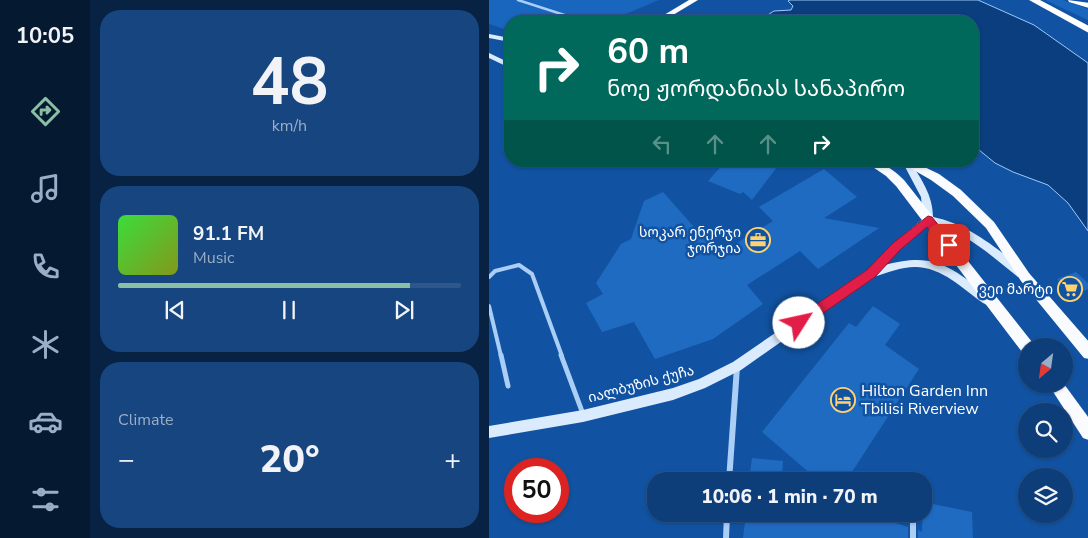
<!DOCTYPE html>
<html lang="en">
<head>
<meta charset="utf-8">
<style>
  :root { --surface:#0d3e7a; --page:#16457f; --text:#f1f3f6; --muted:#9aaec7; --line:#2d578b; --accent:#8abfa5 }
  body { margin:0; font-family:"Nunito Sans","Noto Sans Georgian",sans-serif; background:var(--page); color:var(--text); height:100vh; display:flex; flex-direction:column; font-size:19px; white-space:nowrap }
  * { box-sizing:border-box; margin:0 }
  p { font-size:16px; color:var(--muted) }
  .icon { flex:none; width:28px; height:28px; fill:none; stroke:currentColor; stroke-width:2; stroke-linecap:round; stroke-linejoin:round }
  .map { position:relative; flex:1; overflow:hidden }
  .side { display:flex; flex-direction:column; gap:10px; padding:10px; background:#072243; width:399px }
  .side>* { flex:none }
  .top-card { position:absolute; left:15px; top:15px; width:475px; height:152px; border-radius:20px; box-shadow:0 1px 4px #0004,0 0 0 1px var(--line); background:#00695c; color:#fff; overflow:hidden }
  .needle { width:32px; rotate:209deg }
  .tools { position:absolute; left:529px; top:338px; display:grid; gap:10px }
  .tools a { display:grid; place-items:center; width:55px; height:55px; border-radius:50%; background:var(--surface); box-shadow:0 1px 4px #0004,0 0 0 1px var(--line); font-size:25px }
  .speed { position:absolute; left:15px; top:458px; display:flex; gap:10px; font-size:25px; font-weight:700; text-align:center }
  .speed>* { display:grid; place-content:center; width:65px; height:65px; border-radius:50%; background:var(--surface); box-shadow:0 1px 4px #0004,0 0 0 1px var(--line); line-height:1 }
  .speed .limit { border:8px solid #d22; background:#fff; color:#111 }
  .pin { position:absolute; display:grid; place-items:center; width:42px; height:42px; color:#fff; margin:-21px; border-radius:10px; box-shadow:0 2px 8px #0006 }
  .me { position:absolute; width:55px; margin:-28px; rotate:55deg; stroke-linejoin:round; filter:drop-shadow(0 0 4px #0008) }
  .turn { display:flex; align-items:center; gap:18px; height:105px; padding:0 20px; font-size:22px }
  .turn .icon { width:65px; height:65px; stroke-width:2.5 }
  .turn b { display:block; font-size:35px; line-height:42px }
  .lanes { display:flex; align-items:center; height:48px; padding:0 20px; background:#0003; justify-content:center; gap:25px; direction:ltr }
  .lanes .off { opacity:.35 }
  .big { font-size:38px; font-weight:800; line-height:1.1 }
  .side .tile { flex:1; display:flex; flex-direction:column; justify-content:center; gap:8px; min-width:0; padding:0 18px; border-radius:20px; background:var(--page) }
  .side .dial { align-items:center; gap:0 }
  .dial b { font-size:65px; line-height:1 }
  .song { display:flex; align-items:center; gap:15px }
  .cover { width:60px; height:60px; border-radius:8px; background:linear-gradient(135deg,hsl(120 70% 55%),hsl(70 70% 35%)) }
  .played { height:5px; border-radius:2px; background:linear-gradient(90deg,var(--accent) 85%,var(--line) 85%) }
  .keys { display:flex; justify-content:space-around; direction:ltr }
  .heat { display:flex; justify-content:space-between; align-items:center; font-size:28px; direction:ltr }
  .trip { position:absolute; left:158px; top:472px; width:285px; height:50px; border-radius:20px; background:var(--surface); box-shadow:0 1px 4px #0004,0 0 0 1px var(--line); font-weight:800; line-height:50px; text-align:center }
  main { display:flex; flex:1; min-height:0 }
  .tabs { display:flex; flex-direction:column; width:90px; justify-content:space-around; align-items:center; background:#051931; color:var(--muted) }
  .tabs .icon { width:35px; height:35px }
  .tabs .active { color:var(--accent) }
  .tabs b { font-size:22px; color:var(--text) }
  .map>svg:first-child { display:block }
  .green { fill:#1866bd }
  .water { fill:#0a3e7e; stroke:#9cc9f9 }
  .building { fill:#1f6bc2 }
  .lines { fill:none; stroke-linecap:round; stroke-linejoin:round }
  .lane-far2 { stroke:#aacef6; stroke-width:2.5 }
  .lane-far1 { stroke:#aacef6; stroke-width:4 }
  .lane { stroke:#aacef6; stroke-width:5 }
  .street { stroke:#aacef6; stroke-width:6 }
  .secondary { fill:#dbebfe; fill-rule:evenodd }
  .primary { fill:#f9fbff; fill-rule:evenodd }
  .highway { fill:#fff; fill-rule:evenodd }
  .route { fill:#e11d48; stroke:#92132f }
  .labels { text-anchor:middle; dominant-baseline:central; stroke-width:5; stroke-linejoin:round; paint-order:stroke }
  .poi-label { font-size:14px; fill:#fff; stroke:#1153a2; text-anchor:end }
  .street-label { font-size:14px; fill:#fff; stroke:#1153a2 }
  .near-poi-label { font-size:16px; fill:#fff; stroke:#1153a2; text-anchor:start }
</style>
</head>
<body>
<main>
<nav class="tabs">
<b>10:05</b>
<svg class="icon active" aria-label="directions" viewBox="0 0 24 24"><path d="M12 3l9 9-9 9-9-9zM9 14v-3h6M13 9l2 2-2 2"/></svg>
<svg class="icon" aria-label="music" viewBox="0 0 24 24"><path d="M9 18V5l10-2v13"/><circle cx="6" cy="18" r="3"/><circle cx="16" cy="16" r="3"/></svg>
<svg class="icon" aria-label="phone" viewBox="0 0 24 24"><path d="M5 4h4l2 5-3 2q2 4 5 5l2-3 5 2v4C11 20 4 13 5 4z"/></svg>
<svg class="icon" aria-label="climate" viewBox="0 0 24 24"><path d="M12 3v18M4 7l16 10M4 17L20 7"/></svg>
<svg class="icon" aria-label="car" viewBox="0 0 24 24"><path d="M5 17H2v-5l4-1 3-4h7l3 4 3 1v5h-3M9 17h6M6 11h13"/><circle cx="7" cy="17" r="2"/><circle cx="17" cy="17" r="2"/></svg>
<svg class="icon" aria-label="filters" viewBox="0 0 24 24"><path d="M4 7h16M4 17h16"/><circle cx="9" cy="7" r="2"/><circle cx="15" cy="17" r="2"/></svg>
</nav>
<section class="side">
<div class="tile dial"><b>48</b><p>km/h</p></div>
<div class="tile">
<div class="song"><i class="cover"></i><div><b>91.1 FM</b><p>Music</p></div></div>
<div class="played"></div>
<div class="keys"><svg class="icon" aria-label="previous" viewBox="0 0 24 24"><path d="M18 5L8 12l10 7zM5 5v14"/></svg><svg class="icon" aria-label="pause" viewBox="0 0 24 24"><path d="M8 5v14M16 5v14"/></svg><svg class="icon" aria-label="next" viewBox="0 0 24 24"><path d="M6 5l10 7-10 7zM19 5v14"/></svg></div>
</div>
<div class="tile"><p>Climate</p>
<div class="heat"><a>−</a><b class="big">20°</b><a>+</a></div>
</div>
</section>
<div class="map">
<svg width="600" height="538" viewBox="0 0 600 538">
  <rect width="100%" height="100%" fill="#1153a2"/>
  <g class="green">
    <path d="M0,0H170L120,21H21V31L0,24Z"/>
    <path d="M556,0H574L599,9V20Z"/>
  </g>
  <path class="water" d="M301,0H489L545,25L599,63V231L579,203L559,185L524,172L506,163L484,145V21H269L285,11L302,10L304,6L299,1Z"/>
  <g class="building">
    <path d="M244,161H274L288,167L263,200L254,192L251,194L219,181L236,162L241,165Z"/>
    <path d="M335,169L368,197L335,218L390,228L329,269L311,251L258,285L274,304L224,339L166,359L145,322L113,332L97,303L114,294L107,283L132,244L142,239L155,201L174,192L213,236L216,235L231,253L284,221L270,207Z"/>
    <path d="M587,272L600,284V289L583,295L568,279Z"/>
    <path d="M384,306L411,324L396,345L430,369L357,481H330L273,432L360,323L367,327Z"/>
    <path d="M263,458L294,461L293,481H260Z"/>
    <path d="M434,502L483,512L484,538H429V530L433,532Z"/>
    <path d="M257,514H379L419,527V538H254Z"/>
  </g>
  <g class="lines">
    <path class="lane-far2" d="M29,0L94,21"/>
    <g class="lane-far1">
      <path d="M0,277L6,271L30,265L43,274L73,356"/>
      <path d="M0,306L12,356"/>
    </g>
    <g class="lane">
      <path d="M12,355L19,386"/>
      <path d="M72,355L94,414"/>
    </g>
    <g class="street">
      <path d="M424,475V481"/>
      <path d="M240,481L248,367"/>
      <path d="M424,514V538"/>
      <path d="M237,538L238,514"/>
    </g>
    <g class="secondary">
      <path d="M0,34L21,38V42L0,38Z"/>
      <path d="M0,53L21,63V68L0,58Z"/>
      <path d="M415,161H421C432,179 444,195 444,217C480,224 508,249 537,271L538,274L537,277H529C502,256 476,230 441,224L411,249L396,265C447,251 462,268 502,297L503,300L502,303L498,305L494,303C474,289 453,267 426,267C412,267 398,273 384,277L252,370L216,388L184,400L94,422L0,438V426L94,410L184,388L210,379L244,362L378,270L405,243L434,219L432,197L414,163Z"/>
    </g>
    <g class="primary">
      <path d="M200,0H209L174,21H165Z"/>
      <path d="M375,161C392,161 403,168 415,180L543,342L545,346H538V353L533,352L407,186L397,176Z"/>
      <path d="M409,161H423L450,174L472,190L505,222L540,273L600,342V359L595,358L532,281L497,228L464,196L442,180Z"/>
      <path d="M559,384H575L600,418V440L594,438Z"/>
    </g>
    <g class="highway">
      <path d="M540,0H551L600,26V33Z"/>
      <path d="M579,0L600,3V8L580,2Z"/>
    </g>
  </g>
  <path class="route" d="M439,216L443,217L463,242V248H456L438,227L412,249L386,277L314,327H306L304,323L306,319L378,270L404,243Z"/>
  <defs>
    <symbol id="office-ring" viewBox="-11 -11 22 22"><circle r="9.5" fill="#1153a2" stroke="#ffd26f" stroke-width="1.5"/><path d="M-6-3h4V-5.5h4V-3h4V5H-6ZM-1-4.5V-3h2v-1.5ZM-6 0V1H6V0Z" fill="#ffd26f"/></symbol>
    <symbol id="supermarket-ring" viewBox="-11 -11 22 22"><circle r="9.5" fill="#1153a2" stroke="#ffd26f" stroke-width="1.5"/><path d="M-6-5.5h2.5l.6 2H6L4.5 2H-2.5L-4.4-4H-6ZM-1.5 3.2a1.3 1.3 0 1 0 .1 0ZM3 3.2a1.3 1.3 0 1 0 .1 0Z" fill="#ffd26f"/></symbol>
    <symbol id="hotel-ring" viewBox="-11 -11 22 22"><circle r="9.5" fill="#1153a2" stroke="#ffd26f" stroke-width="1.5"/><path d="M-6-4.5h1.5V1H6V5H4.5V3h-9V5H-6ZM-4 0a1.8 1.8 0 1 1 3.6 0ZM.5 0V-2.5h3Q6-2.5 6 0Z" fill="#ffd26f"/></symbol>
  </defs>
  <g fill-rule="evenodd">
    <use href="#office-ring" x="255" y="226" width="28" height="28"/>
    <use href="#supermarket-ring" x="567" y="275" width="28" height="28"/>
    <use href="#hotel-ring" x="340" y="386" width="28" height="28"/>
  </g>
  <g class="labels">
    <g class="poi-label">
      <text x="252" y="232">სოკარ ენერჯი<tspan x="252" dy="16">ჯორჯია</tspan></text>
      <text x="564" y="289">ვეი მარტი</text>
    </g>
    <g class="street-label">
      <text transform="translate(152 384) rotate(-15)">იალბუზის ქუჩა</text>
    </g>
    <g class="near-poi-label">
      <text x="372" y="391">Hilton Garden Inn<tspan x="372" dy="18">Tbilisi Riverview</tspan></text>
    </g>
  </g>
</svg>
<div class="tools">
<a><svg class="needle" viewBox="-14 -14 28 28"><path d="M0-13l5 13h-10z" fill="#e53935"/><path d="M0 13l5-13h-10z" fill="#9aaec7"/></svg></a>
<a><svg class="icon" aria-label="search" viewBox="0 0 24 24"><circle cx="10" cy="10" r="6"/><path d="M15 15l6 6"/></svg></a>
<a><svg class="icon" aria-label="layers" viewBox="0 0 24 24"><path d="M12 4l9 5-9 5-9-5zM3 14l9 5 9-5"/></svg></a>
</div>
<div class="speed"><div class="limit">50</div></div>
<div class="pin" style="left:460px;top:245px;background:#d93025"><svg class="icon" aria-label="arrive" viewBox="0 0 24 24"><path d="M6 21V4h12l-3 4 3 4H6"/></svg></div>
<svg class="me" style="left:310px;top:323px" viewBox="-20 -20 40 40"><circle r="19" fill="#fff"/><path d="M0-13L10 11 0 6-10 11z" fill="#e11d48"/></svg>
<div class="trip">10:06 · 1 min · 70 m</div>
<div class="top-card">
<div class="turn"><svg class="icon" aria-label="right" viewBox="0 0 24 24"><path d="M7 20v-9h11M14 6l5 5-5 5"/></svg><div><b>60 m</b>ნოე ჟორდანიას სანაპირო</div></div>
<div class="lanes"><svg class="icon off" aria-label="left" viewBox="0 0 24 24"><path d="M17 20v-9H6M10 6l-5 5 5 5"/></svg><svg class="icon off" aria-label="ahead" viewBox="0 0 24 24"><path d="M12 20V5M6 11l6-6 6 6"/></svg><svg class="icon off" aria-label="ahead" viewBox="0 0 24 24"><path d="M12 20V5M6 11l6-6 6 6"/></svg><svg class="icon" aria-label="right" viewBox="0 0 24 24"><path d="M7 20v-9h11M14 6l5 5-5 5"/></svg></div>
</div>
</div>
</main>
</body>
</html>
